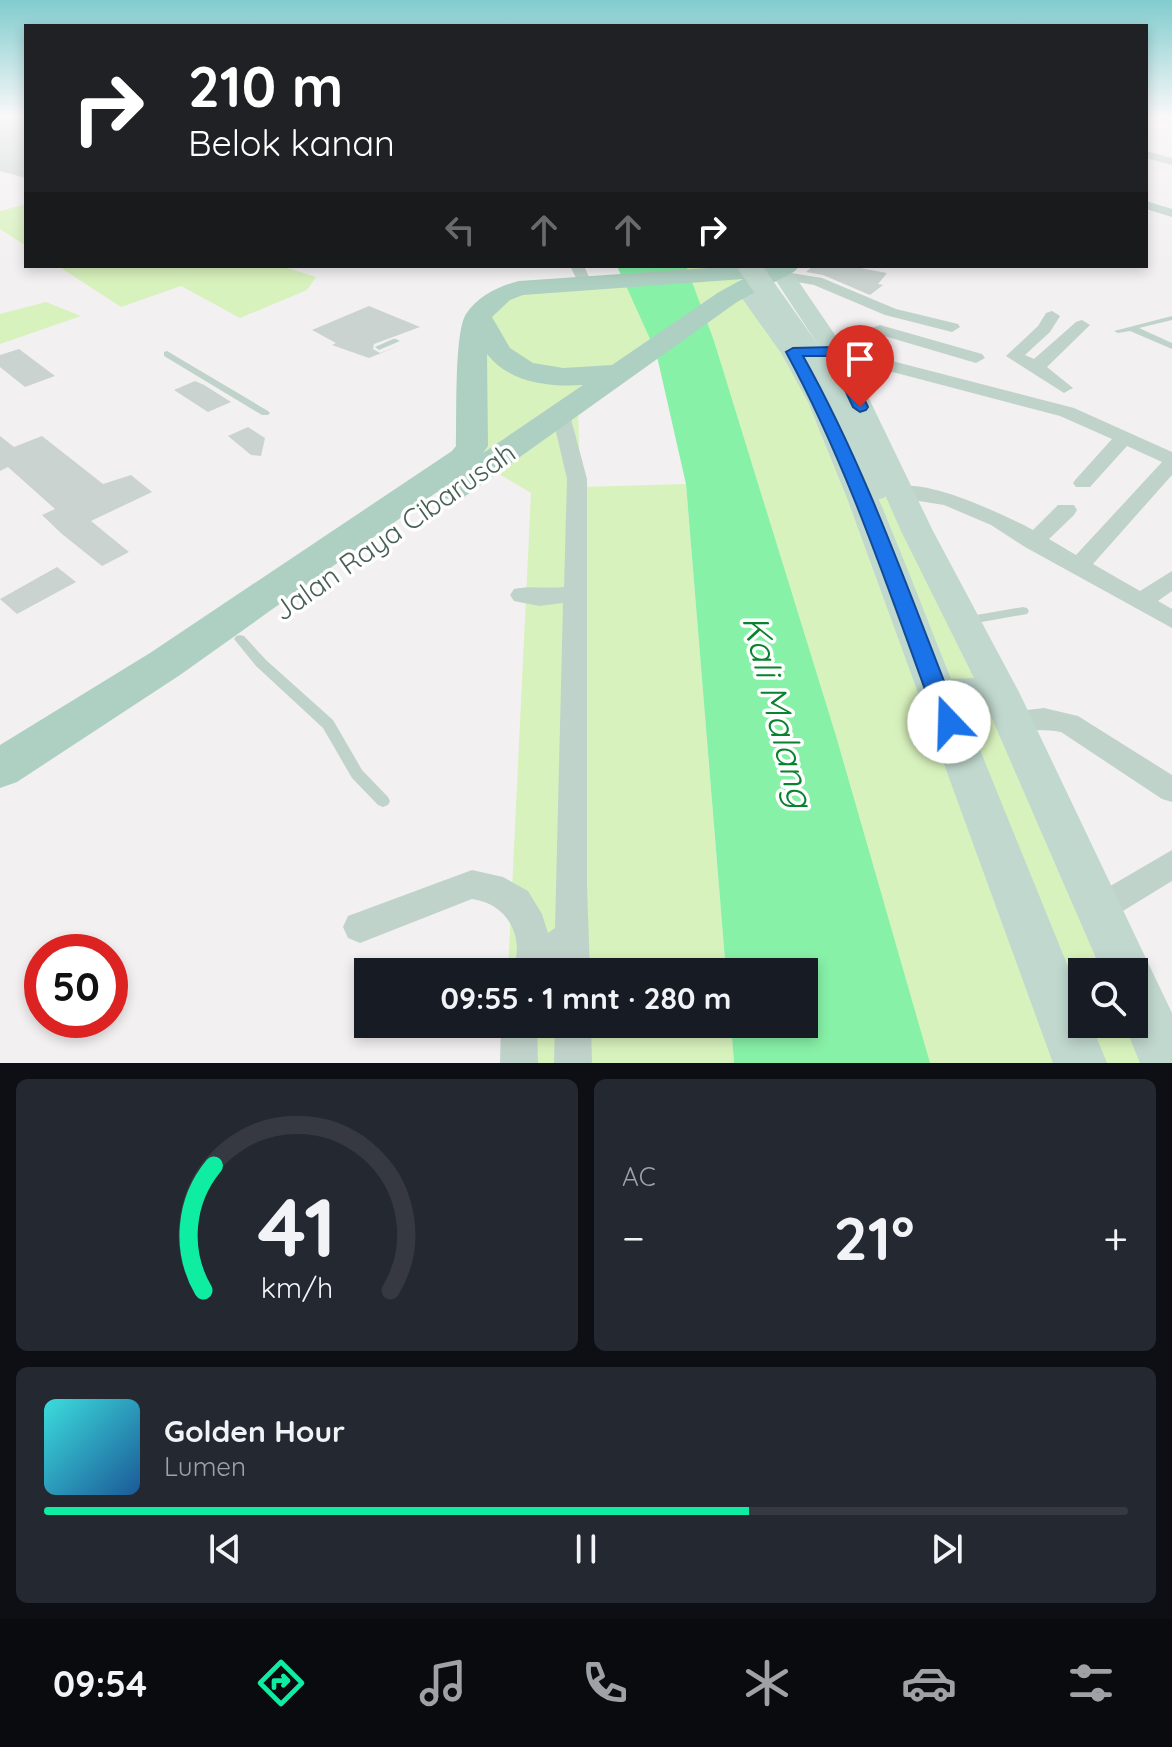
<!DOCTYPE html>
<html lang="id">
<head>
<meta charset="utf-8">
<style>
  :root { --surface:#171b24; --page:#242831; --text:#f1f3f6; --muted:#9ea1a6; --line:#363941; --accent:#0feda2 }
  body { margin:0; font-family:Quicksand,sans-serif; background:var(--page); color:var(--text); height:100vh; display:flex; flex-direction:column; font-size:30px; white-space:nowrap }
  * { box-sizing:border-box; margin:0 }
  p { font-size:26px; color:var(--muted) }
  .icon { flex:none; width:44px; height:44px; fill:none; stroke:currentColor; stroke-width:2; stroke-linecap:round; stroke-linejoin:round }
  .map { position:relative; height:1063px; overflow:hidden }
  .details { display:flex; flex-direction:column; gap:16px; padding:16px; background:#0d0f14; flex:1 }
  .details>* { flex:none }
  .guide { position:absolute; left:24px; top:24px; width:1124px; height:244px; border-radius:0px; box-shadow:0 4px 12px #0003; background:#202124; color:#fff; overflow:hidden }
  .fabs { position:absolute; left:1068px; top:958px; display:grid; gap:16px }
  .fabs a { display:grid; place-items:center; width:80px; height:80px; border-radius:0px; background:var(--surface); box-shadow:0 4px 12px #0003; font-size:40px }
  .speed { position:absolute; left:24px; top:934px; display:flex; gap:16px; font-size:40px; font-weight:700; text-align:center }
  .speed>* { display:grid; place-content:center; width:104px; height:104px; border-radius:50%; background:var(--surface); box-shadow:0 4px 12px #0003; line-height:1 }
  .speed .limit { border:12px solid #d22; background:#fff; color:#111 }
  .pin { position:absolute; display:grid; place-items:center; width:68px; height:68px; color:#fff; margin:-82px -34px; border-radius:50% 50% 50% 0; rotate:-45deg; box-shadow:0 0 8px #0007 }
  .pin .icon { rotate:45deg }
  .me { position:absolute; width:88px; margin:-44px; rotate:339deg; stroke-linejoin:round; filter:drop-shadow(0 0 6px #0008) }
  .turn { display:flex; align-items:center; gap:28px; height:168px; padding:0 32px; font-size:36px }
  .turn .icon { width:104px; height:104px; stroke-width:2.5 }
  .turn b { display:block; font-size:56px; line-height:68px }
  .lanes { display:flex; align-items:center; height:76px; padding:0 32px; background:#0003; justify-content:center; gap:40px; direction:ltr }
  .lanes .off { opacity:.35 }
  .big { font-size:60px; font-weight:800; line-height:1.1 }
  .details .tile { flex:1; display:flex; flex-direction:column; justify-content:center; gap:12px; min-width:0; padding:0 28px; border-radius:12px; background:var(--page) }
  .details .dial { align-items:center; gap:0 }
  .dial svg { height:208px; overflow:visible; fill:none; stroke:var(--line); stroke-width:7; stroke-linecap:round; text-anchor:middle }
  .dial text { fill:var(--text); stroke:none }
  .song { display:flex; align-items:center; gap:24px }
  .cover { width:96px; height:96px; border-radius:12px; background:linear-gradient(135deg,hsl(180 70% 55%),hsl(210 70% 35%)) }
  .played { height:8px; border-radius:4px; background:linear-gradient(90deg,var(--accent) 65%,var(--line) 65%) }
  .keys { display:flex; justify-content:space-around; direction:ltr }
  .heat { display:flex; justify-content:space-between; align-items:center; font-size:44px; direction:ltr }
  .details .tiles { flex:1; display:grid; gap:16px; grid-template-columns:1fr 1fr }
  .tile:last-child { grid-column:span 2 }
  .trip { position:absolute; left:354px; top:958px; width:464px; height:80px; border-radius:0px; background:var(--surface); box-shadow:0 4px 12px #0003; font-weight:800; line-height:80px; text-align:center }
  .menu { display:flex; height:128px; justify-content:space-around; align-items:center; background:#090b0e; color:var(--muted) }
  .menu .icon { width:56px; height:56px }
  .menu .on { color:var(--accent) }
  .menu b { font-size:36px; color:var(--text) }
  .map>svg:first-child { display:block }
  .green { fill:#d8f2bd }
  .water { fill:#87f1a8 }
  .building { fill:#cad3d0 }
  .lines { fill:none; stroke-linecap:round; stroke-linejoin:round }
  .service { fill:#c0d3cb; fill-rule:evenodd }
  .minor { fill:#c0d3cb; fill-rule:evenodd }
  .secondary { fill:#c0d8ce; fill-rule:evenodd }
  .primary { fill:#aed0c2; fill-rule:evenodd }
  .secondary-bridge-far1 { stroke:#c0d8ce; stroke-width:22 }
  .secondary-bridge { stroke:#c0d8ce; stroke-width:28 }
  .route { fill:#1a73e8; stroke:#114b97; stroke-width:2 }
  .labels { text-anchor:middle; dominant-baseline:central; stroke-width:7; stroke-linejoin:round; paint-order:stroke }
  .street-label { font-size:28px; fill:#475f54; stroke:#fff }
  .near-water-label { font-size:36px; font-style:italic; fill:#08832e; stroke:#fff }
</style>
</head>
<body>
<div class="map">
<svg width="1172" height="1063" viewBox="0 0 1172 1063">
  <rect width="100%" height="100%" fill="#f3f0f2"/>
  <g class="green">
    <path d="M26,204V246L0,229V211Z"/>
    <path d="M58,266H281L316,277L307,290L240,318L181,286L121,307Z"/>
    <path d="M683,266H734L745,287L880,489L917,531L1127,972H1082V1024H1134L1167,1063H929L754,471L704,315L578,403L580,487L686,484L726,972H508L531,493L486,466L472,446L474,347L501,295L685,271Z"/>
    <path d="M46,302L81,316L0,344V314Z"/>
    <path d="M505,1024H731L734,1063H503Z"/>
  </g>
  <path class="water" d="M617,266H686L688,271L714,341L836,736L930,1063H734L731,1024H804V972H726L686,484L656,352Z"/>
  <g class="building">
    <path d="M0,116H26V178L0,171Z"/>
    <path d="M813,266H850L887,273L878,284L883,285L870,295L823,275L806,272Z"/>
    <path d="M369,306L420,327L374,344L373,349L380,353L401,345L369,358L332,345L336,343L312,330Z"/>
    <path d="M19,349L55,376L25,387L0,367V355Z"/>
    <path d="M195,381L204,385L231,402L208,412L174,390Z"/>
    <path d="M248,427L265,438L261,456L251,455L228,436Z"/>
    <path d="M0,436L14,447L42,436L103,484L131,475L152,492L91,521L129,552L102,566L62,534L42,515L55,509L8,467L0,471Z"/>
    <path d="M57,567L76,582L17,614L0,599Z"/>
  </g>
  <g class="lines">
    <g class="service">
      <path d="M1172,316V320L1139,328L1172,343V349L1130,331L1118,333L1114,331Z"/>
      <path d="M393,339H396L400,341L379,350L375,347Z"/>
      <path d="M167,351L268,411L270,413L268,415H262L164,356V352Z"/>
      <path d="M1023,607L1027,608L1029,611L1027,614L965,625L961,624L959,621L961,618L965,617Z"/>
      <path d="M240,635L244,636L266,660L333,720L362,770L388,797L390,801L388,805L383,807L378,805L352,778L323,728L256,666L234,639L236,636Z"/>
    </g>
    <g class="minor">
      <path d="M1156,116H1172V122L1157,118Z"/>
      <path d="M1146,151L1172,158V165L1146,158Z"/>
      <path d="M1146,201L1172,209V217L1146,209Z"/>
      <path d="M570,266H584L589,277L582,281L577,280Z"/>
      <path d="M785,272L822,278L896,309L958,324L960,327L952,332L885,315L814,285L780,279V273Z"/>
      <path d="M1052,311L1060,316L1050,332L1025,355L1034,359L1076,322L1082,320L1090,325L1047,367L1073,388L1064,393L1006,356L1038,326L1046,313Z"/>
      <path d="M880,325L982,354L985,358L976,363L874,333V327Z"/>
      <path d="M834,346L1074,408L1172,452V475L1093,564L1140,591L1172,571V591L1158,601L1172,609V628L1025,547L991,525L944,505L900,498L890,492C910,469 1009,517 1033,530L1058,505H1074L1077,510L1074,515L1049,539L1076,555L1162,462L1127,446L1090,487H1076L1073,483L1076,479L1112,439L1060,416L828,355L826,351Z"/>
      <path d="M561,409L570,415L587,479V885L590,972H556V966L547,972H512C526,939 509,904 472,899L360,943L348,938L343,927L348,916L472,870L503,877L528,891L542,914L548,933L555,928L563,603L539,606L514,601L510,595L514,589C529,585 547,589 564,587L567,479L552,415Z"/>
      <path d="M1044,708L1078,716L1172,775V802L1162,799L1061,732C1041,728 1021,733 1002,727L998,720L1002,713Z"/>
      <path d="M1172,850V881L1100,925L1088,921L1084,910L1088,899Z"/>
      <path d="M501,1024H537L538,1063H500Z"/>
      <path d="M555,1024H591L592,1063H554Z"/>
    </g>
    <path class="secondary" d="M772,266H788L846,351L933,531L1019,692L1172,1013V1063H1140L1124,1024H1134V972H1102L987,707L963,708L1082,1001V1024H1091L1107,1063H1053L847,498L808,402L781,353L734,287L737,282H753C782,321 813,359 835,403C879,492 914,587 951,679L974,678L901,531L822,351L769,270Z"/>
    <path class="primary" d="M737,266H799L795,271L737,302L464,497L452,500L440,497L437,492L180,675L17,782L0,788V745L150,653L452,451L456,446C457,420 454,332 466,314C478,296 499,286 519,281ZM743,279L719,292L612,365L563,368L533,363L510,348L492,317L510,300L523,295ZM487,354C509,383 550,387 583,385L483,453L488,446Z"/>
    <path class="secondary-bridge-far1" d="M749,266L814,358"/>
    <path class="secondary-bridge" d="M813,356L847,414L878,485"/>
  </g>
  <linearGradient id="sky" x2="0" y2="1"><stop stop-color="#81ccce"/><stop offset="0.44" stop-color="#faf8f9"/><stop offset="1" stop-color="#faf8f9" stop-opacity="0"/></linearGradient>
  <rect width="1172" height="265" fill="url(#sky)"/>
  <path class="route" d="M834,347L841,351L868,407L866,410L860,412L853,407L829,356H803C868,472 911,599 960,722L957,729L949,731L941,729L937,722C891,598 850,470 786,352L793,348Z"/>
  <g class="labels">
    <g class="street-label">
      <text transform="translate(394 531) rotate(-35)">Jalan Raya Cibarusah</text>
    </g>
    <g class="near-water-label">
      <text transform="translate(779 711) rotate(76)">Kali Malang</text>
    </g>
  </g>
</svg>
<div class="fabs">
<a><svg class="icon" aria-label="search" viewBox="0 0 24 24"><circle cx="10" cy="10" r="6"/><path d="M15 15l6 6"/></svg></a>
</div>
<div class="speed"><div class="limit">50</div></div>
<div class="pin" style="left:860px;top:407px;background:#d93025"><svg class="icon" aria-label="arrive" viewBox="0 0 24 24"><path d="M6 21V4h12l-3 4 3 4H6"/></svg></div>
<svg class="me" style="left:949px;top:722px" viewBox="-20 -20 40 40"><circle r="19" fill="#fff"/><path d="M0-13L10 11 0 6-10 11z" fill="#1a73e8"/></svg>
<div class="trip">09:55 · 1 mnt · 280 m</div>
<div class="guide">
<div class="turn"><svg class="icon" aria-label="right" viewBox="0 0 24 24"><path d="M7 20v-9h11M14 6l5 5-5 5"/></svg><div><b>210 m</b>Belok kanan</div></div>
<div class="lanes"><svg class="icon off" aria-label="left" viewBox="0 0 24 24"><path d="M17 20v-9H6M10 6l-5 5 5 5"/></svg><svg class="icon off" aria-label="ahead" viewBox="0 0 24 24"><path d="M12 20V5M6 11l6-6 6 6"/></svg><svg class="icon off" aria-label="ahead" viewBox="0 0 24 24"><path d="M12 20V5M6 11l6-6 6 6"/></svg><svg class="icon" aria-label="right" viewBox="0 0 24 24"><path d="M7 20v-9h11M14 6l5 5-5 5"/></svg></div>
</div>
</div>
<section class="details">
<div class="tiles">
<div class="tile dial"><svg viewBox="0 0 100 80">
<path d="M14 69A42 42 0 1 1 86 69"/>
<path d="M14 69A42 42 0 0 1 18 21" stroke="#0feda2"/>
<text x="50" y="56" font-size="32" font-weight="700">41</text>
<text x="50" y="72" font-size="11">km/h</text>
</svg></div>
<div class="tile"><p>AC</p>
<div class="heat"><a>−</a><b class="big">21°</b><a>+</a></div>
</div>
<div class="tile">
<div class="song"><i class="cover"></i><div><b>Golden Hour</b><p>Lumen</p></div></div>
<div class="played"></div>
<div class="keys"><svg class="icon" aria-label="previous" viewBox="0 0 24 24"><path d="M18 5L8 12l10 7zM5 5v14"/></svg><svg class="icon" aria-label="pause" viewBox="0 0 24 24"><path d="M8 5v14M16 5v14"/></svg><svg class="icon" aria-label="next" viewBox="0 0 24 24"><path d="M6 5l10 7-10 7zM19 5v14"/></svg></div>
</div>
</div>
</section>
<nav class="menu">
<b>09:54</b>
<svg class="icon on" aria-label="directions" viewBox="0 0 24 24"><path d="M12 3l9 9-9 9-9-9zM9 14v-3h6M13 9l2 2-2 2"/></svg>
<svg class="icon" aria-label="music" viewBox="0 0 24 24"><path d="M9 18V5l10-2v13"/><circle cx="6" cy="18" r="3"/><circle cx="16" cy="16" r="3"/></svg>
<svg class="icon" aria-label="phone" viewBox="0 0 24 24"><path d="M5 4h4l2 5-3 2q2 4 5 5l2-3 5 2v4C11 20 4 13 5 4z"/></svg>
<svg class="icon" aria-label="climate" viewBox="0 0 24 24"><path d="M12 3v18M4 7l16 10M4 17L20 7"/></svg>
<svg class="icon" aria-label="car" viewBox="0 0 24 24"><path d="M5 17H2v-5l4-1 3-4h7l3 4 3 1v5h-3M9 17h6M6 11h13"/><circle cx="7" cy="17" r="2"/><circle cx="17" cy="17" r="2"/></svg>
<svg class="icon" aria-label="filters" viewBox="0 0 24 24"><path d="M4 7h16M4 17h16"/><circle cx="9" cy="7" r="2"/><circle cx="15" cy="17" r="2"/></svg>
</nav>
</body>
</html>
